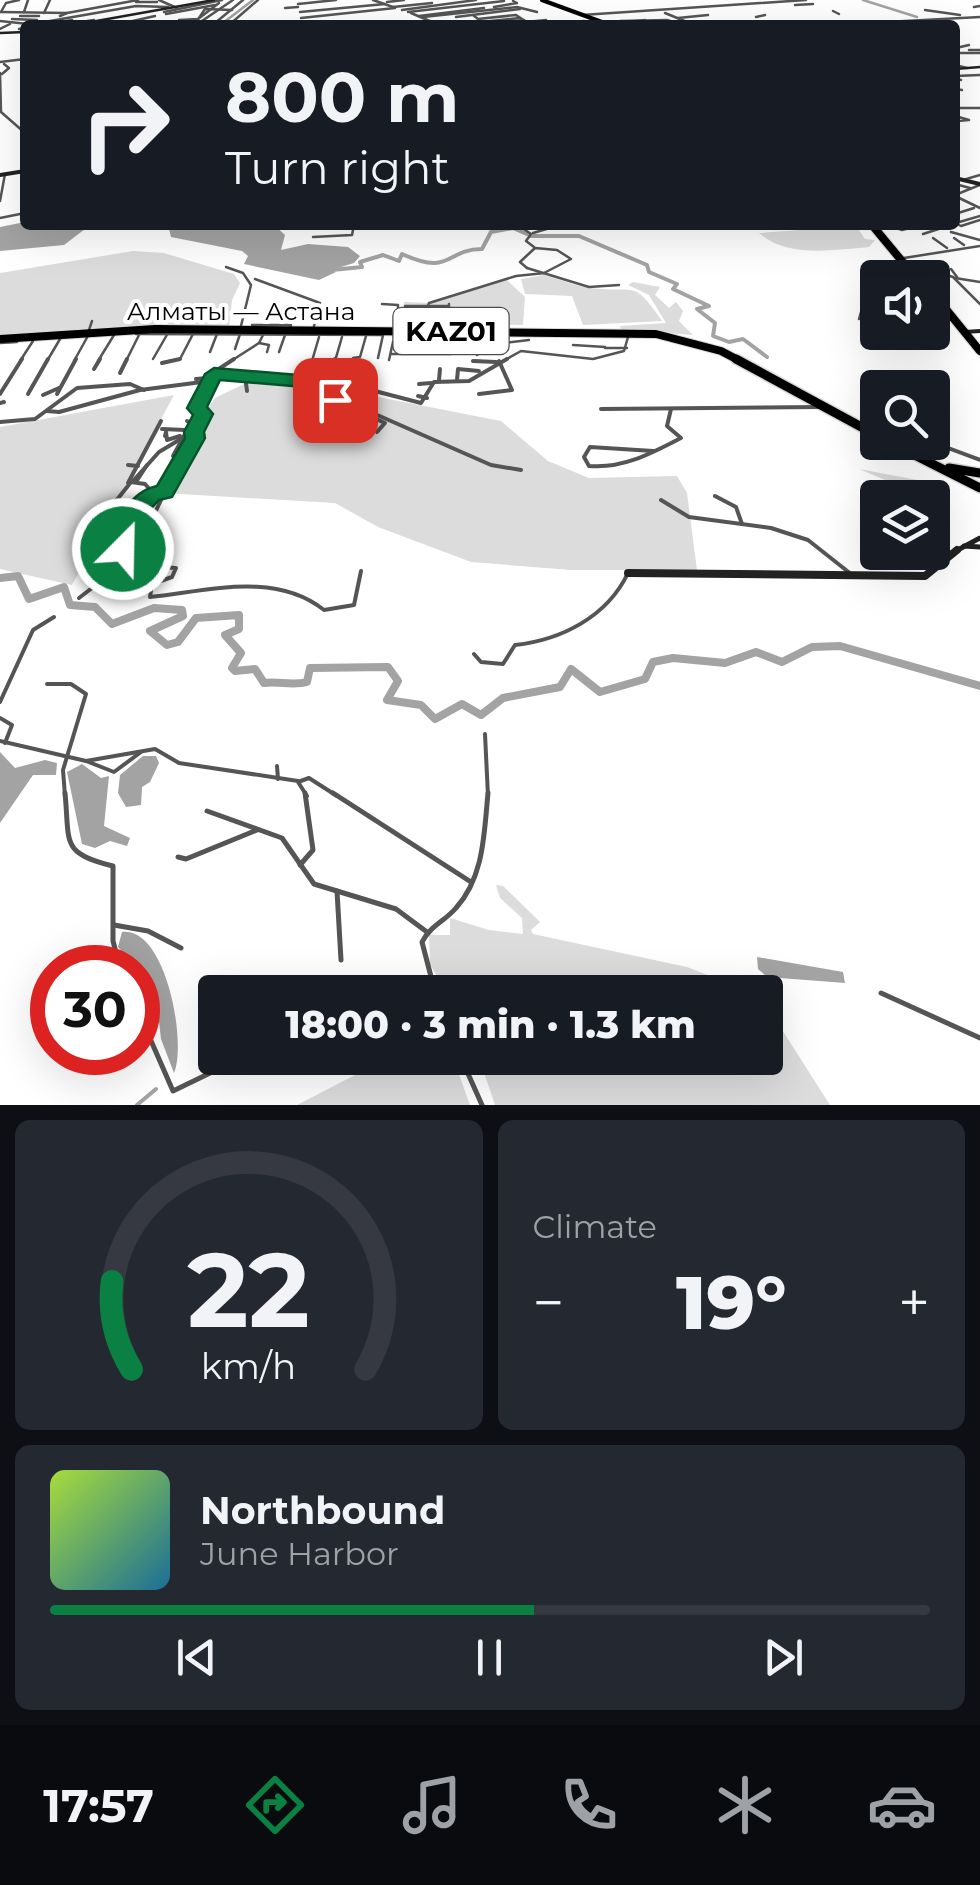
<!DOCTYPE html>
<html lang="en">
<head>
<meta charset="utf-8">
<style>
  :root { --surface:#171b24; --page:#242831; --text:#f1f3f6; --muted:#9ea1a6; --line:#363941; --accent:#0b8043 }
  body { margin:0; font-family:Montserrat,sans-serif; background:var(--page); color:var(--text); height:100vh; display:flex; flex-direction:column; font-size:38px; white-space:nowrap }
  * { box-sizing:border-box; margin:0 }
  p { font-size:32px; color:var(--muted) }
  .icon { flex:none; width:55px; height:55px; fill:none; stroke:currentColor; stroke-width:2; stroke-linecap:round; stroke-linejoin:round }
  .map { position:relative; height:1105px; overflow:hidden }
  .drawer { display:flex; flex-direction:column; gap:15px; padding:15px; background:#0d0f14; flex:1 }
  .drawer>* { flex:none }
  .guide { position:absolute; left:20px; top:20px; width:940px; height:210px; border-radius:10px; box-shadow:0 10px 40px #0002; background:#171b24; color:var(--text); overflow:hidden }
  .tools { position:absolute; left:860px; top:260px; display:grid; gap:20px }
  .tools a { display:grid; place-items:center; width:90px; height:90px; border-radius:10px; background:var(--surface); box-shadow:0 10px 40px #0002; font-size:50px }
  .speed { position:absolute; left:30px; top:945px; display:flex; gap:20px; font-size:50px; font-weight:700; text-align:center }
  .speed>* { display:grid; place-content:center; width:130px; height:130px; border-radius:50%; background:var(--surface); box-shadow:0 10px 40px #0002; line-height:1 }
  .speed .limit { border:15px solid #d22; background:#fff; color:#111 }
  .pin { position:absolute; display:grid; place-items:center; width:85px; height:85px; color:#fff; margin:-42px; border-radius:20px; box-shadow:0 5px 15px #0006 }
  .me { position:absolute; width:110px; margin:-55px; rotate:23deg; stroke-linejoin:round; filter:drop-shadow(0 0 8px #0008) }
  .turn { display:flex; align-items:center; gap:35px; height:210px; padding:0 40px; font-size:45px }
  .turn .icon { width:130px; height:130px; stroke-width:2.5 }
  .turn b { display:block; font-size:70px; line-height:85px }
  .big { font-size:75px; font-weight:800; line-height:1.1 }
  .drawer .widget { flex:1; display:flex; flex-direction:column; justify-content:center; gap:15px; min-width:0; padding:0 35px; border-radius:15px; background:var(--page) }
  .drawer .dial { align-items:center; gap:0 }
  .dial svg { height:260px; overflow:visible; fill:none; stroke:var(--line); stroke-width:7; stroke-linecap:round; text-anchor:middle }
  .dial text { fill:var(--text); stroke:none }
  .song { display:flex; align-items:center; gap:30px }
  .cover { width:120px; height:120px; border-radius:15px; background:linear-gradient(135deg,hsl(80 70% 55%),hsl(200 70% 35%)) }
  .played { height:10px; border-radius:5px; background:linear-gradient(90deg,var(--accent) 55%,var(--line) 55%) }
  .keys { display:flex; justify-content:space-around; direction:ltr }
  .heat { display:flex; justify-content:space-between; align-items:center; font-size:55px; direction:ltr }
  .drawer .tiles { flex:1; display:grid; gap:15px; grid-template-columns:1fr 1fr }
  .widget:last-child { grid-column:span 2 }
  .trip { position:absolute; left:198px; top:975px; width:585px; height:100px; border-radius:10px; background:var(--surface); box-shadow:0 10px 40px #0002; font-weight:800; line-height:100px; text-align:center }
  .dock { display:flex; height:160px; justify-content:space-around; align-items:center; background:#090b0e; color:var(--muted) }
  .dock .icon { width:70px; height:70px }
  .dock .on { color:var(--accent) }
  .dock b { font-size:45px; color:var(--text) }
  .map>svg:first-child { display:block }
  .green { fill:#dcdcdc }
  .water { fill:#a3a3a3 }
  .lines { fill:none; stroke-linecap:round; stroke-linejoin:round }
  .stream-far1 { stroke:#a3a3a3; stroke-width:2.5 }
  .stream { stroke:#a3a3a3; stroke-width:4 }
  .river-far1 { stroke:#a3a3a3; stroke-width:4 }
  .river { stroke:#a3a3a3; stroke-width:8 }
  .highway-far2-casing { stroke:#dbdbdb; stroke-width:5 }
  .highway-far1-casing { stroke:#dbdbdb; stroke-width:10 }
  .highway-casing { stroke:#dbdbdb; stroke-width:12 }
  .street-far2 { stroke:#555; stroke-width:2.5 }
  .street-far1 { stroke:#555; stroke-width:4 }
  .street { stroke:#555; stroke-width:5 }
  .secondary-far3 { stroke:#222; stroke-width:2.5 }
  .secondary-far2 { stroke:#222; stroke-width:4 }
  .secondary-far1 { stroke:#222; stroke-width:5 }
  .secondary { stroke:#222; stroke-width:8 }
  .highway-far2 { stroke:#000; stroke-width:4 }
  .highway-far1 { stroke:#000; stroke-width:8 }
  .highway { stroke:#000; stroke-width:9 }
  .route { fill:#0b8043; stroke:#07532c; stroke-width:2.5 }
  .labels { text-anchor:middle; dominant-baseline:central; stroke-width:8; stroke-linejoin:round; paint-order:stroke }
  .far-street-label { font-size:25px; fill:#000; stroke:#fff }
  .shield { fill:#fff; stroke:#4c4c4c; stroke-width:2.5 }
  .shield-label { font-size:28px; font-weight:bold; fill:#000 }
</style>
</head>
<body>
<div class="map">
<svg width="980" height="1105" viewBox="0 0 980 1105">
  <rect width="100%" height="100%" fill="#fff"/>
  <g class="green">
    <path d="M856,226L865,239L875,240L869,247C832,250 787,258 759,233Z"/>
    <path d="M133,251L164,253L234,274L240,283L232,300L229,327L0,335V273Z"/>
    <path d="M544,275C559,279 575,286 591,288C636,294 632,277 662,321L583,325L572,296L525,294L521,279Z"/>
    <path d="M507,280L525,297L523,325L402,323L404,302L429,303Z"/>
    <path d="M633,282L660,287L655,295L669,308L676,302L683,311L679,321L693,335L621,330L620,326L666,323L649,295L628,285Z"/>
    <path d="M250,381L322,386L501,421L548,461L589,478L677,476L687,493L697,570H571L471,562L378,527L335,503L164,493L186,439L215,398Z"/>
    <path d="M174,395L72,585L0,569V427Z"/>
    <path d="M859,469L923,481L947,510L933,509L932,498H878L877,510L874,509L872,499L882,493L909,490Z"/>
    <path d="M496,885L503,886L540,922L531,930L533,934L687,967L751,992H446L430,964L429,935H450V918L489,930L523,934L522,918L500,898Z"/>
    <path d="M765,1003L830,1105H495L479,1058H765Z"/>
    <path d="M388,1058H453L470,1105H297Z"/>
  </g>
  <g class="water">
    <path d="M25,222V225H134L85,229L64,245L0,251V227Z"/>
    <path d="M168,225H274L285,235L281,250L308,244L348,247L360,256L354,263L331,270L336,272L319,280L244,264L248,256L242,251L171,237Z"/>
    <path d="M0,752L15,768L45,760L57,763L56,775H33L0,823Z"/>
    <path d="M143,756H156L159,763L150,782L142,787L141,805L126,807L118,793L120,775Z"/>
    <path d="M82,764L101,778L109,776L104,826L130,838L127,846L110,841L95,848L82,844L67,772Z"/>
    <path d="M122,932C166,926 187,1043 174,1073L161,1039L158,1013L150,1003L138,968L118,947Z"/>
    <path d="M757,957L843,972L845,983L767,977L758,969Z"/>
  </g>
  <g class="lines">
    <g class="stream-far1">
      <path d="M863,0L917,17"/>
      <path d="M211,25L223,23L253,0"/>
      <path d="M393,25L433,24"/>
    </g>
    <path class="stream" d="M137,1105L156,1089"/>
    <g class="river-far1">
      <path d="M530,236H579L647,265L649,272L677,284L673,289L709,306L697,309L715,323L713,336L729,342L743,339L767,357"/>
      <path d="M322,271L362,267L360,262L383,255L399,261L402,254C452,277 445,249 482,249L491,232L513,228L527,234"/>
    </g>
    <path class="river" d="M0,578L18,576L29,599L64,587L70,605L95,607L112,624L154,608L182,610L183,616L150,631L167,645L178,642L196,618L239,615V629L225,635L241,653L232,668L235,671L255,669L264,683C280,681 292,686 307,682L310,668L388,667L398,681L387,700L421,705L435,719L462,704L481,715L503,698L560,687L571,669L600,692L645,679L653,662L673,658L725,663L756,652L782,662L812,647L840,646L980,686"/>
    <defs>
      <path id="highway-far2" d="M542,0L610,25"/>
      <g id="highway-far1">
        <path d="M872,225L916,278"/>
        <path d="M932,292L980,351"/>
        <path d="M0,339L155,329L656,334L721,351L740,361"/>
      </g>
      <g id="highway">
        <path d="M736,359L878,436"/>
        <path d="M889,442L980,488"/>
        <path d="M949,468L980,473"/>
      </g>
    </defs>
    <use href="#highway-far2" class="highway-far2-casing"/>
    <use href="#highway-far1" class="highway-far1-casing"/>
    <use href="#highway" class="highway-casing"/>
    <g class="street-far2">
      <path d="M159,0L177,8"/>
      <path d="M373,0L393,7"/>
      <path d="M136,2H157"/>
      <path d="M387,2L404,0"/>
      <path d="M298,4L336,0"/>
      <path d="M795,5L813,4"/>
      <path d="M393,7L432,3"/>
      <path d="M494,7L517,3L513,1"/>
      <path d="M974,7L980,6"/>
      <path d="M285,8L298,7"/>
      <path d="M402,10L476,0"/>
      <path d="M925,10L960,15"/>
      <path d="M833,11L839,14"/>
      <path d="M0,12L67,13L60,16"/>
      <path d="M1,12L6,3L19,0"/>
      <path d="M24,12L28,0"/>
      <path d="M164,12L222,0"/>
      <path d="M300,12L385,4"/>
      <path d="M408,12L504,1"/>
      <path d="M44,13L50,0"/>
      <path d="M67,13L138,0"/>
      <path d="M411,13L439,25"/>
      <path d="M665,13L687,22"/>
      <path d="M166,14L215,5"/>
      <path d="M473,15L478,19L516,15L531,25"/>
      <path d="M582,15L806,0"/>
      <path d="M20,16H39"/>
      <path d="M419,16L484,8"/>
      <path d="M423,17L517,7L537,12"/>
      <path d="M456,17L520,9"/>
      <path d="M756,17L765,15"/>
      <path d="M199,18L205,9L232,10"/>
      <path d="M301,18L395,8"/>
      <path d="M678,18L708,15"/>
      <path d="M12,19L37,20"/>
      <path d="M0,21L28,24"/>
      <path d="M620,21L667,20L683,25"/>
      <path d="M527,22L546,20"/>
      <path d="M215,23L243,0"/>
      <path d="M168,24L198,19"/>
      <path d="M607,24L645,20"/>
      <path d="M27,25L136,6L168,7"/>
      <path d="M42,25L72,20"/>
      <path d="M61,25L94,20"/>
      <path d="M115,25L155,16"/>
      <path d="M179,25V20L198,19L219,3"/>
      <path d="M196,25L233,0"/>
      <path d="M229,25L258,0"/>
      <path d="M452,25L520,18"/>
      <path d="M479,25L524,20"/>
      <path d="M506,25L527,23"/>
      <path d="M549,25L584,21L595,25"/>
      <path d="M645,25L671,22"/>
      <path d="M808,25H813"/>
      <path d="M830,25L980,17"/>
      <path d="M0,29L10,24"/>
      <path d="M19,29L25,28"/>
      <path d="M956,48L969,45"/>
      <path d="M969,50H980"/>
      <path d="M955,53H980"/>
      <path d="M0,62L25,59"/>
      <path d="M955,65L967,68"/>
      <path d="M0,73L1,112L25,133"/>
      <path d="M2,74L9,68L4,64"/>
      <path d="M955,76L980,75"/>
      <path d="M957,79L961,80"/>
      <path d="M955,89L962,90"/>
      <path d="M955,108H980"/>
      <path d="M955,116L969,120L958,121"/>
      <path d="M963,180L980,175"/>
      <path d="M955,184L970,188"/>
      <path d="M955,195L980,185"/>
      <path d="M955,196L980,208"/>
      <path d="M0,201L5,174"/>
      <path d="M955,214L974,208"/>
      <path d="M0,218L25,213"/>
      <path d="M955,223L961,226L980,220"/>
      <path d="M956,223L980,216"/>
      <path d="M319,225H324"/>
      <path d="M518,225L531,234L526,241L534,247"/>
      <path d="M889,225L902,230L921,225"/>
      <path d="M354,228L374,225"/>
      <path d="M951,232L980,240"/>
      <path d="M533,233L560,225"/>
      <path d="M923,234L951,225"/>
      <path d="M313,237L352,235L354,225"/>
      <path d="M933,238L947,248"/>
      <path d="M954,238L964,245"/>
      <path d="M904,258L980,246"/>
      <path d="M226,267L243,273L251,285L240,330"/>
      <path d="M527,268L520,262L535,248L557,250L571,259L544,273"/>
      <path d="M527,268L589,287L619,285"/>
      <path d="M928,269L953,277L980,304"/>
      <path d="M951,269L957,277"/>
      <path d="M955,278L980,282"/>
      <path d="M255,279L320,303L313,330"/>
      <path d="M382,304L398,305V331"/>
      <path d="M405,306H449"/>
      <path d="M403,315H449"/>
      <path d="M492,316V331"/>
      <path d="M859,319L861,312L878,305"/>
      <path d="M448,324L449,304"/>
      <path d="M252,325H291L289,330"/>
      <path d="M428,331L432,322L426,310L429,303L516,276L545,273"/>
      <path d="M468,331L469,347L487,348L477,355"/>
      <path d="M88,333L92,321"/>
      <path d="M136,334L383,335L378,358"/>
      <path d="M0,343L17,342"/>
      <path d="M259,343L269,345L267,352"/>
      <path d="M486,345L529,340"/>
      <path d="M573,345L605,347"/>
      <path d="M605,348H627"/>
      <path d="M235,349L240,334"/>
      <path d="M210,352L217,334"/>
      <path d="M279,352L285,335"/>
      <path d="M391,354H451"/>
      <path d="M353,358L360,357L366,336"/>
      <path d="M153,359L168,333"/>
      <path d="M389,360L393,342L469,343"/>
      <path d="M20,361L33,341"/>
      <path d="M47,361L63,334"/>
      <path d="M74,361L89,334"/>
      <path d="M98,361L114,335"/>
      <path d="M126,361L140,333"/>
      <path d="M169,361L180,359L193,334"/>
      <path d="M231,361L259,343L263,335"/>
      <path d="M312,361L319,337"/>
      <path d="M335,361L342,337"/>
      <path d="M473,361H481"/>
      <path d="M503,361L521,351L593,359L624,351L628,337"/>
    </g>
    <g class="street-far1">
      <path d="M473,361L496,362"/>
      <path d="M162,363L180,359"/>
      <path d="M325,368L333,367L335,359"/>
      <path d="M94,369L100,359"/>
      <path d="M120,373L127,359"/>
      <path d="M214,374L344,383L421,403L434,382L469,381L507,359"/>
      <path d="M245,376L247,391"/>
      <path d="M196,379L208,378"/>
      <path d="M439,380L440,369"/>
      <path d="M457,380L458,369L479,371"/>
      <path d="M322,383L334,400L385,423L377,432"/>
      <path d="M419,384L431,383"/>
      <path d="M0,394L22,359"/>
      <path d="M28,394L48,359"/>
      <path d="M57,394L76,359"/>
      <path d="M479,394L512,390L499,361"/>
      <path d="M43,395L59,388"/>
      <path d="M334,396L491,465L521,470"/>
      <path d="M418,396L427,398"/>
      <path d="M0,403L4,402"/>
      <path d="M601,409L819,407"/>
      <path d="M47,411L59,412L140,390L202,382L214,372"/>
      <path d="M864,421L878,424"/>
      <path d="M0,422L35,419L77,388L130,384L144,390"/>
      <path d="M162,429L185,430"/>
      <path d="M165,436L166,432L167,440L180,436"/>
      <path d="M932,442L980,460"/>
      <path d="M653,451L590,447L584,457L589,466C623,469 652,453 681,438L667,426L671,409"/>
      <path d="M173,456L191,423L187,421"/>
      <path d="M128,465L138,466"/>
      <path d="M133,481L159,452L194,431"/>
      <path d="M136,482L147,465"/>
      <path d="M128,483L161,421"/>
      <path d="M152,494L162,498L130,565L176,568L172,577L152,584L150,597C208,591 275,571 324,610L354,605L361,571"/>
      <path d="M159,495L196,437L194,431L203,414L197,407L214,372L234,359"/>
      <path d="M715,496L736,507L742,524"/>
      <path d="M661,500L689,517L771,528L808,540L851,574"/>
      <path d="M112,506L131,482L145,484L153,493L130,517L131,529L113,582"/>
      <path d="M94,565L130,518"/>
      <path d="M79,598L114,571"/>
      <path d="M474,654L481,662L503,664L515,645C561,640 607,617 628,573"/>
      <path d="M47,684H71L86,694L63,770L65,796"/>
      <path d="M0,702L33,630L54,617"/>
      <path d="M0,718L12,725L5,743"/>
      <path d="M485,734L488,796"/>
      <path d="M0,741L86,761L155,749L179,763L298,781"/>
      <path d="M86,761L114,772L141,752"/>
      <path d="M277,766L278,779"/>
      <path d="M307,796L298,782L309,778L337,796"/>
    </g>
    <g class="street">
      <path d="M65,793C70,843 60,853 113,866V941L120,968"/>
      <path d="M333,793L471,882"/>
      <path d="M207,811L282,838L314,884L396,909L427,932"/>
      <path d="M178,857L186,859L257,830"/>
      <path d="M300,865L313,850L305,793"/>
      <path d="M337,891L341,960"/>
      <path d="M114,925L148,931L181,948"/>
      <path d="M395,992L430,978"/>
      <path d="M414,992L434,990"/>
      <path d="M435,992L422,942C430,926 445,921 456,908C484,877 484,834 488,793"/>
      <path d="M881,993L980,1038"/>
      <path d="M138,1011L173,1091L241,1058"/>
      <path d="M461,1058L482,1105"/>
    </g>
    <g class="secondary-far3">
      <path d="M74,25L214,0"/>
      <path d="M0,33L25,32"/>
      <path d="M955,69L980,67"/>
    </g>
    <g class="secondary-far2">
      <path d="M0,175L25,171"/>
      <path d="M955,178L980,184"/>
      <path d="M964,332L980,331"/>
    </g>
    <g class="secondary-far1">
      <path d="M964,546L980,547"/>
      <path d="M954,552L980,538"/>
    </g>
    <path class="secondary" d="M628,573L925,576L957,550"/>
    <use href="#highway-far2" class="highway-far2"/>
    <use href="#highway-far1" class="highway-far1"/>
    <use href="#highway" class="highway"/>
  </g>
  <path class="route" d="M214,368L322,377L328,379L344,400L328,404L316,388L220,380L207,407L213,414L204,432L205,438L172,497L159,500L142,518L131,555H115L112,549C119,522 126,493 157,486L185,438L184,432L193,415L187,408L205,374Z"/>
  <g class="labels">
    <g class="far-street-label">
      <text x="241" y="311">Алматы — Астана</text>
    </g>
    <rect class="shield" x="393.5" y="308" width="115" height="46" rx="8"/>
    <g class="shield-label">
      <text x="451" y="331">KАZ01</text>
    </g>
  </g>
</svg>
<div class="tools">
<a><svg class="icon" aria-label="sound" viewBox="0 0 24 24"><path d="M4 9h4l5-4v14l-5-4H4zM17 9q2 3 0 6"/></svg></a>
<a><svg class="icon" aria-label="search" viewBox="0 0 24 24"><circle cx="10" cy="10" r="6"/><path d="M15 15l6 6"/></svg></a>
<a><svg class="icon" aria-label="layers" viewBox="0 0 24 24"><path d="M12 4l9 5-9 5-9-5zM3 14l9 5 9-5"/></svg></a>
</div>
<div class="speed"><div class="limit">30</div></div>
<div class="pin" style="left:335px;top:400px;background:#d93025"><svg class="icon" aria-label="arrive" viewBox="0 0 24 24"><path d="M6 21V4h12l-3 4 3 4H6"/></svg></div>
<svg class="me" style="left:123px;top:549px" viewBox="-20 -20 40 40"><circle r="17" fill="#0b8043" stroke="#fff" stroke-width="3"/><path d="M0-11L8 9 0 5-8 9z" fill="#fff"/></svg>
<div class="trip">18:00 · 3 min · 1.3 km</div>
<div class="guide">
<div class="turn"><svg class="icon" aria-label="right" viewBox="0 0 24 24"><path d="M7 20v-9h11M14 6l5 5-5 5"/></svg><div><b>800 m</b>Turn right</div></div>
</div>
</div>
<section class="drawer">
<div class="tiles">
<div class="widget dial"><svg viewBox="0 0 100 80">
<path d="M14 69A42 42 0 1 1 86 69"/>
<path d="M14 69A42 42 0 0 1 8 42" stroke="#0b8043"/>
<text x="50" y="56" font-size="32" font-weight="700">22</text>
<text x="50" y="72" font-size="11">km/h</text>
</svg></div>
<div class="widget"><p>Climate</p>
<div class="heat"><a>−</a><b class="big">19°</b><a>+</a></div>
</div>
<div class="widget">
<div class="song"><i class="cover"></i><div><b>Northbound</b><p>June Harbor</p></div></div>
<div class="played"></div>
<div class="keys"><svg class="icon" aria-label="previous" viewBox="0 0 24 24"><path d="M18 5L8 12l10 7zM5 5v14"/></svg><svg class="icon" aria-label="pause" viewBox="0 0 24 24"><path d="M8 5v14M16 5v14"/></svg><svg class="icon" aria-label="next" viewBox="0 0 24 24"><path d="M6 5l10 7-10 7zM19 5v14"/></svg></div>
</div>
</div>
</section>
<nav class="dock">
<b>17:57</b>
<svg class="icon on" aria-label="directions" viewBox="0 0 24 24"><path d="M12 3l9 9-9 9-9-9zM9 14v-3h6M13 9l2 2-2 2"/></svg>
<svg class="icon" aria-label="music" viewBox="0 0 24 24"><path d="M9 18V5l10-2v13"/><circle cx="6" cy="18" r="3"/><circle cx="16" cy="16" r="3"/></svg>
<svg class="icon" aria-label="phone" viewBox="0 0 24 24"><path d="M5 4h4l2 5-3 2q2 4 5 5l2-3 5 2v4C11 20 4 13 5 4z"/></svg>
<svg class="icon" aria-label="climate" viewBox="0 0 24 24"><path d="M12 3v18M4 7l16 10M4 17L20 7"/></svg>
<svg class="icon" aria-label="car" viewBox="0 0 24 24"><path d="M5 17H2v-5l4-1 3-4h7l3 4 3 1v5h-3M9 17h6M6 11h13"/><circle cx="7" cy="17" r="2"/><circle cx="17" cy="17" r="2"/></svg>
</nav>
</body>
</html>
